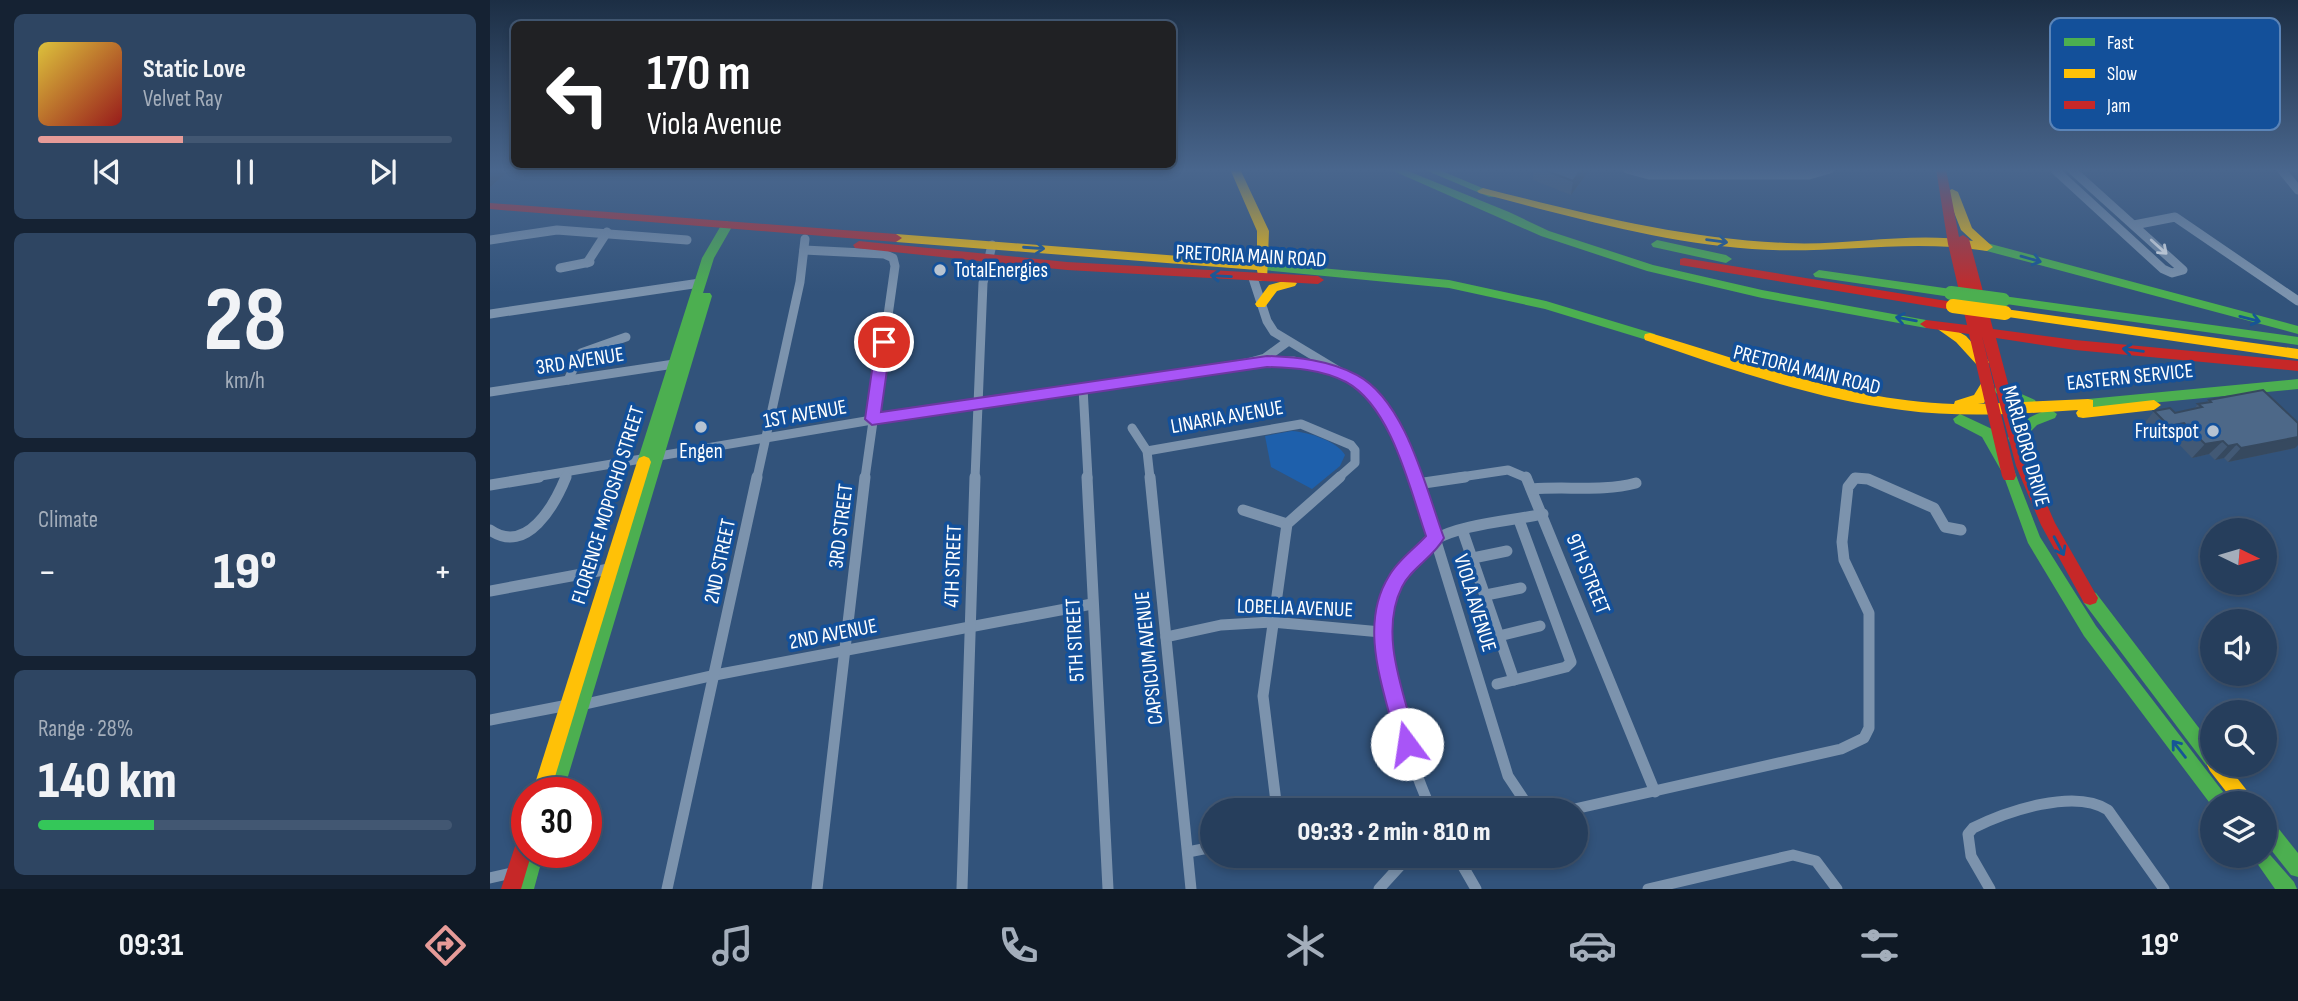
<!DOCTYPE html>
<html lang="en">
<head>
<meta charset="utf-8">
<style>
  :root { --surface:#263e5c; --page:#2e4562; --text:#f1f3f6; --muted:#a4aebb; --line:#425772; --accent:#e69b98 }
  body { margin:0; font-family:"Sofia Sans Condensed",sans-serif; background:var(--page); color:var(--text); height:100vh; display:flex; flex-direction:column; font-size:26px; white-space:nowrap }
  * { box-sizing:border-box; margin:0 }
  p { font-size:23px; color:var(--muted) }
  .icon { flex:none; width:38px; height:38px; fill:none; stroke:currentColor; stroke-width:2; stroke-linecap:round; stroke-linejoin:round }
  .map { position:relative; flex:1; overflow:hidden }
  .details { display:flex; flex-direction:column; gap:14px; padding:14px; background:#152233; width:490px }
  .details>* { flex:none }
  .hud { position:absolute; left:21px; top:21px; width:665px; height:147px; border-radius:10px; box-shadow:0 4px 10px #0003,0 0 0 2px var(--line); background:#202124; color:#fff; overflow:hidden }
  .needle { width:46px; rotate:95deg }
  .fabs { position:absolute; left:1710px; top:518px; display:grid; gap:14px }
  .fabs a { display:grid; place-items:center; width:77px; height:77px; border-radius:50%; background:var(--surface); box-shadow:0 4px 10px #0003,0 0 0 2px var(--line); font-size:35px }
  .speed { position:absolute; left:21px; top:777px; display:flex; gap:14px; font-size:35px; font-weight:700; text-align:center }
  .speed>* { display:grid; place-content:center; width:91px; height:91px; border-radius:50%; background:var(--surface); box-shadow:0 4px 10px #0003,0 0 0 2px var(--line); line-height:1 }
  .speed .limit { border:10px solid #d22; background:#fff; color:#111 }
  .pin { position:absolute; display:grid; place-items:center; width:60px; height:60px; color:#fff; margin:-30px; border:4px solid #fff; border-radius:50%; box-shadow:0 2px 7px #0007 }
  .me { position:absolute; width:77px; margin:-38px; rotate:346deg; stroke-linejoin:round; filter:drop-shadow(0 0 5px #0008) }
  .turn { display:flex; align-items:center; gap:24px; height:147px; padding:0 21px; font-size:32px }
  .turn .icon { width:91px; height:91px; stroke-width:2.5 }
  .turn b { display:block; font-size:49px; line-height:60px }
  .big { font-size:52px; font-weight:800; line-height:1.1 }
  .details .tile { flex:1; display:flex; flex-direction:column; justify-content:center; gap:10px; min-width:0; padding:0 24px; border-radius:10px; background:var(--page) }
  .details .dial { align-items:center; gap:0 }
  .dial b { font-size:91px; line-height:1 }
  .song { display:flex; align-items:center; gap:21px }
  .cover { width:84px; height:84px; border-radius:10px; background:linear-gradient(135deg,hsl(50 70% 55%),hsl(0 70% 35%)) }
  .played { height:7px; border-radius:4px; background:linear-gradient(90deg,var(--accent) 35%,var(--line) 35%) }
  .keys { display:flex; justify-content:space-around; direction:ltr }
  .heat { display:flex; justify-content:space-between; align-items:center; font-size:38px; direction:ltr }
  .charge { height:10px; border-radius:5px; background:linear-gradient(90deg,#34c759 28%,var(--line) 0) }
  .trip { position:absolute; left:710px; top:798px; width:388px; height:70px; border-radius:35px; background:var(--surface); box-shadow:0 4px 10px #0003,0 0 0 2px var(--line); font-weight:800; line-height:70px; text-align:center }
  .tab-bar { display:flex; height:112px; justify-content:space-around; align-items:center; background:#0f1925; color:var(--muted) }
  .tab-bar .icon { width:49px; height:49px }
  .tab-bar .on { color:var(--accent) }
  .tab-bar b { font-size:32px; color:var(--text) }
  main { display:flex; flex:1; min-height:0 }
  .map>svg:first-child { display:block }
  .green { fill:#1e60ac }
  .lines { fill:none; stroke-linecap:round; stroke-linejoin:round }
  .street-far1 { stroke:#7c93ad; stroke-width:9 }
  .street { stroke:#7c93ad; stroke-width:11 }
  .fast { fill:#4caf50; fill-rule:evenodd }
  .slow { fill:#ffc107; fill-rule:evenodd }
  .jam { fill:#c62828; fill-rule:evenodd }
  .fast-bridge { stroke:#4caf50; stroke-width:14 }
  .slow-bridge { stroke:#ffc107; stroke-width:14 }
  .wall { fill:#425975 }
  .shaded-wall { fill:#36495f }
  .building { fill:#4d6888; stroke:#36495f; stroke-width:2 }
  .oneway { stroke:#165596 }
  .oneway2 { stroke:#ebeff3 }
  .route { fill:#a855f7; stroke:#6d37a1; stroke-width:2 }
  .poi-dot { fill:#b7c3d1; stroke:#13509a; stroke-width:2.5 }
  .labels { text-anchor:middle; dominant-baseline:central; stroke-width:7; stroke-linejoin:round; paint-order:stroke }
  .street-label { font-size:21px; fill:#fff; stroke:#13509a }
  .poi-label { font-size:21px; fill:#fff; stroke:#13509a; text-anchor:start }
  .key { fill:#13509a; stroke:#5a84b8; stroke-width:2 }
  .key-label { font-size:19px; fill:#fff }
</style>
</head>
<body>
<main>
<section class="details">
<div class="tile">
<div class="song"><i class="cover"></i><div><b>Static Love</b><p>Velvet Ray</p></div></div>
<div class="played"></div>
<div class="keys"><svg class="icon" aria-label="previous" viewBox="0 0 24 24"><path d="M18 5L8 12l10 7zM5 5v14"/></svg><svg class="icon" aria-label="pause" viewBox="0 0 24 24"><path d="M8 5v14M16 5v14"/></svg><svg class="icon" aria-label="next" viewBox="0 0 24 24"><path d="M6 5l10 7-10 7zM19 5v14"/></svg></div>
</div>
<div class="tile dial"><b>28</b><p>km/h</p></div>
<div class="tile"><p>Climate</p>
<div class="heat"><a>−</a><b class="big">19°</b><a>+</a></div>
</div>
<div class="tile"><p>Range · 28%</p><b class="big">140 km</b><div class="charge"></div></div>
</section>
<div class="map">
<svg width="1808" height="889" viewBox="0 0 1808 889">
  <rect width="100%" height="100%" fill="#32537b"/>
  <path class="green" d="M802,431C818,432 847,441 855,455L850,466L822,489L781,467L775,436Z"/>
  <g class="lines">
    <g class="street-far1">
      <path d="M1137,169L1159,175H1319L1340,169"/>
      <path d="M1564,169L1673,269L1682,273L1693,270L1581,169"/>
      <path d="M1791,169L1808,190"/>
      <path d="M1644,225L1685,217L1808,301"/>
      <path d="M0,240L67,230L197,240"/>
      <path d="M314,250L394,254L403,258L405,266L375,478"/>
      <path d="M97,263L117,232"/>
      <path d="M70,268L100,262"/>
      <path d="M763,278L777,321L784,332L862,379L883,398L904,424L924,478"/>
      <path d="M0,314L210,283"/>
      <path d="M769,362L803,361L837,369"/>
      <path d="M78,380L91,353L136,337"/>
      <path d="M593,388L598,478"/>
      <path d="M0,392L184,364"/>
      <path d="M642,428L657,451L660,478"/>
      <path d="M657,451L811,424L861,445L865,450V463L848,478"/>
      <path d="M39,478L382,420L757,363L775,358L797,342"/>
      <path d="M75,478L78,472"/>
      <path d="M267,478L310,282L315,239"/>
      <path d="M485,478L493,283L502,245"/>
      <path d="M964,478L1018,470L1037,478"/>
      <path d="M1365,478H1370"/>
    </g>
    <g class="street">
      <path d="M597,477L618,889"/>
      <path d="M660,477L701,889"/>
      <path d="M923,477L945,538L1018,776L1036,803L1051,810"/>
      <path d="M1036,477L1165,792"/>
      <path d="M927,484L975,477"/>
      <path d="M0,485L49,477"/>
      <path d="M1042,489C1077,486 1112,492 1146,483"/>
      <path d="M753,510L797,524"/>
      <path d="M0,530C37,556 65,504 76,477"/>
      <path d="M973,532L1024,680L1007,684"/>
      <path d="M983,558L1017,551"/>
      <path d="M0,591L119,569"/>
      <path d="M996,595L1031,588"/>
      <path d="M1009,636L1050,626"/>
      <path d="M676,637L731,625L782,622L891,632"/>
      <path d="M1024,680L1076,667L1081,662L1029,520"/>
      <path d="M91,705L225,675L602,604"/>
      <path d="M0,720L78,705"/>
      <path d="M787,810L773,696L797,524L850,477"/>
      <path d="M941,810C920,761 885,660 894,608C899,582 921,553 944,540C971,524 1021,521 1053,514"/>
      <path d="M1080,810L1351,749L1374,738L1379,728V613L1354,560L1352,542L1358,487L1365,478L1378,479L1444,508L1455,527L1471,530"/>
      <path d="M698,852L723,847"/>
      <path d="M967,856L986,889"/>
      <path d="M0,878L26,872"/>
      <path d="M177,889L267,477"/>
      <path d="M327,889L375,477"/>
      <path d="M472,889L485,477"/>
      <path d="M889,889L919,856"/>
      <path d="M1158,889L1303,855L1326,861L1347,889"/>
      <path d="M1500,889L1481,856L1478,834L1483,828C1517,811 1585,788 1618,810L1674,889"/>
    </g>
    <g class="fast">
      <path d="M899,169H913L1019,212L1059,231L1163,265L1272,290L1436,320L1442,324L1436,328L1272,298L1157,271L1051,236Z"/>
      <path d="M933,169H947L1009,195L1007,197H999Z"/>
      <path d="M237,221L243,225L224,258L213,293H220L222,296L73,793H55L157,467L149,466L147,462L212,258L233,222Z"/>
      <path d="M1167,240L1236,255L1242,259L1236,263L1163,247L1161,244Z"/>
      <path d="M1497,243L1808,326V334L1493,250L1491,247Z"/>
      <path d="M767,262L959,280L1056,301L1165,334L1166,337L1160,341L1055,309L959,288L763,269L761,266Z"/>
      <path d="M1329,270L1461,289L1467,293L1461,297L1325,277L1323,274Z"/>
      <path d="M1513,296L1808,337V345L1509,303L1507,300Z"/>
      <path d="M1808,379V389L1598,409L1591,404L1598,399Z"/>
      <path d="M1511,385L1545,400L1547,404L1545,408H1535L1506,393L1504,390L1506,387Z"/>
      <path d="M1560,409L1567,414L1565,418L1547,425L1530,442H1520L1518,438C1528,422 1542,415 1560,409Z"/>
      <path d="M1470,414L1502,429L1524,470L1550,537L1606,626L1737,797L1740,803H1722V806L1594,636L1538,543L1513,474L1492,437L1465,423L1463,419Z"/>
      <path d="M1600,591L1606,593L1722,745V765H1728L1722,768L1716,765L1594,603L1592,598L1594,593Z"/>
      <path d="M1774,817L1781,819L1808,853V877L1801,875L1774,841Z"/>
      <path d="M1774,848L1804,882L1807,889H1785L1762,856H1774Z"/>
      <path d="M37,849V852H54L44,889H24Z"/>
    </g>
    <g class="slow">
      <path d="M740,169H750L779,231L777,281H769L767,270L406,242L400,238L406,234L767,262V231Z"/>
      <path d="M993,188C1093,213 1193,239 1297,243C1359,246 1422,231 1483,241L1471,230L1456,192L1462,189L1468,192L1482,228L1503,247L1497,251C1419,238 1340,255 1262,249C1169,242 1079,216 989,193L987,191Z"/>
      <path d="M801,279L807,283L805,286L787,291L775,307H767L765,304L779,285Z"/>
      <path d="M1515,309L1808,349V359L1511,316L1509,313L1511,310Z"/>
      <path d="M1453,323L1476,336L1497,359L1499,362L1497,365H1487L1466,342L1449,330L1447,327Z"/>
      <path d="M1160,333C1260,362 1358,401 1464,404L1465,401L1484,395L1492,382L1497,380L1504,385L1494,403L1488,404L1598,399L1603,400V407L1664,400L1671,405L1664,410L1593,418L1588,417L1586,413L1588,410C1530,414 1471,418 1412,410C1324,399 1239,369 1155,340L1154,337L1155,334Z"/>
      <path d="M154,456L159,458L161,462L60,793H42L147,462L149,458Z"/>
      <path d="M1722,758V765H1737L1762,797L1765,803H1745L1720,771L1717,765Z"/>
    </g>
    <g class="jam">
      <path d="M1446,169H1456L1469,237L1473,235L1479,239L1503,329L1585,340L1808,361V371L1585,350L1506,338L1540,466L1565,523L1608,598L1606,603L1600,605L1594,603L1551,525L1526,466L1492,336L1526,476L1524,480H1514L1512,476L1479,334L1436,328L1430,324L1436,320L1477,325L1458,244Z"/>
      <path d="M0,203L406,234L412,238L406,242L0,209Z"/>
      <path d="M369,241L577,262L828,276L834,280L828,284L577,270L365,248L363,245Z"/>
      <path d="M1194,258L1463,302L1469,306L1463,310L1190,265V259Z"/>
      <path d="M37,829V852H42L31,889H11L30,831Z"/>
    </g>
    <path class="fast-bridge" d="M1461,293L1513,300"/>
    <path class="slow-bridge" d="M1463,306L1515,313"/>
  </g>
  <g class="wall">
    <path d="M1043,169H1100L1081,195L1043,180Z"/>
    <path d="M1719,400L1805,448L1738,462L1734,458L1725,460L1719,454L1702,458L1682,437L1667,440L1653,425L1664,411L1685,413L1704,409L1708,404L1716,403Z"/>
  </g>
  <g class="shaded-wall">
    <path d="M0,169H11L15,174L0,187Z"/>
    <path d="M1092,169H1100L1081,195L1083,181Z"/>
    <path d="M1694,423L1682,437L1667,440L1679,426Z"/>
    <path d="M1808,437V445L1805,448L1738,462L1751,448Z"/>
    <path d="M1733,441L1719,454L1702,458L1715,444Z"/>
    <path d="M1747,444L1734,458L1725,460L1738,446Z"/>
  </g>
  <g class="building">
    <path d="M1052,169H1092L1083,181Z"/>
    <path d="M1773,390L1808,423V437L1751,448L1747,444L1738,446L1733,441L1715,444L1694,423L1679,426L1664,411L1680,408L1685,413L1712,407L1708,404L1721,402L1719,400Z"/>
  </g>
  <defs><path id="oneway-shaft" d="M-6 0H5M1.5-3L5.5 0L1.5 3" fill="none" stroke-width="1.6" stroke-linecap="round" stroke-linejoin="round" transform="scale(1.75)"/></defs>
  <g class="oneway">
    <use href="#oneway-shaft" transform="translate(1227 241) rotate(7)"/>
    <use href="#oneway-shaft" transform="translate(544 248) rotate(4)"/>
    <use href="#oneway-shaft" transform="translate(1541 259) rotate(16)"/>
    <use href="#oneway-shaft" transform="translate(731 276) rotate(-177)"/>
    <use href="#oneway-shaft" transform="translate(1416 319) rotate(-170)"/>
    <use href="#oneway-shaft" transform="translate(1760 319) rotate(14)"/>
    <use href="#oneway-shaft" transform="translate(1643 350) rotate(-173)"/>
    <use href="#oneway-shaft" transform="translate(1569 546) rotate(62)"/>
    <use href="#oneway-shaft" transform="translate(1689 749) rotate(-128)"/>
  </g>
  <use class="oneway2" href="#oneway-shaft" transform="translate(1669 247) rotate(42)"/>
  <linearGradient id="sky" x2="0" y2="1"><stop stop-color="#1c2e44"/><stop offset="0.58" stop-color="#49668d"/><stop offset="1" stop-color="#49668d" stop-opacity="0"/></linearGradient>
  <rect width="1808" height="293" fill="url(#sky)"/>
  <path class="route" d="M394,337L401,342L391,412L777,356C807,357 839,360 867,375C916,401 936,489 954,538C944,557 921,568 912,587C888,635 915,695 927,744L924,751L917,754L910,751L907,744C895,691 867,627 899,576C907,561 924,549 936,536C920,490 902,407 856,382C831,369 804,368 777,367L382,425L375,419L386,342Z"/>
  <g class="poi-dot">
    <circle cx="450" cy="270" r="7"/>
    <circle cx="211" cy="427" r="7"/>
    <circle cx="1723" cy="431" r="7"/>
  </g>
  <g class="labels">
    <g class="street-label">
      <text transform="translate(761 256) rotate(3)">PRETORIA MAIN ROAD</text>
      <text transform="translate(90 361) rotate(-9)">3RD AVENUE</text>
      <text transform="translate(1317 370) rotate(14)">PRETORIA MAIN ROAD</text>
      <text transform="translate(1640 377) rotate(-6)">EASTERN SERVICE</text>
      <text transform="translate(315 414) rotate(-10)">1ST AVENUE</text>
      <text transform="translate(737 417) rotate(-10)">LINARIA AVENUE</text>
      <text transform="translate(1536 446) rotate(74)">MARLBORO DRIVE</text>
      <text transform="translate(118 505) rotate(-73)">FLORENCE MOPOSHO STREET</text>
      <text transform="translate(351 526) rotate(-83)">3RD STREET</text>
      <text transform="translate(230 561) rotate(-78)">2ND STREET</text>
      <text transform="translate(463 566) rotate(-88)">4TH STREET</text>
      <text transform="translate(1098 574) rotate(68)">9TH STREET</text>
      <text transform="translate(985 603) rotate(73)">VIOLA AVENUE</text>
      <text transform="translate(805 608) rotate(2)">LOBELIA AVENUE</text>
      <text transform="translate(343 634) rotate(-11)">2ND AVENUE</text>
      <text transform="translate(585 640) rotate(-93)">5TH STREET</text>
      <text transform="translate(659 658) rotate(-96)">CAPSICUM AVENUE</text>
    </g>
    <g class="poi-label">
      <text x="464" y="270">TotalEnergies</text>
      <text x="1709" y="431" text-anchor="end">Fruitspot</text>
      <text x="211" y="451" text-anchor="middle">Engen</text>
    </g>
  </g>
  <rect x="1560" y="18" width="230" height="112" rx="10" class="key"/>
  <rect x="1574" y="38" width="31" height="8" fill="#4caf50"/>
  <rect x="1574" y="69" width="31" height="9" fill="#ffc107"/>
  <rect x="1574" y="101" width="31" height="8" fill="#c62828"/>
  <g class="key-label">
    <text x="1617" y="49">Fast</text>
    <text x="1617" y="80">Slow</text>
    <text x="1617" y="112">Jam</text>
  </g>
</svg>
<div class="fabs">
<a><svg class="needle" viewBox="-14 -14 28 28"><path d="M0-13l5 13h-10z" fill="#e53935"/><path d="M0 13l5-13h-10z" fill="#a4aebb"/></svg></a>
<a><svg class="icon" aria-label="sound" viewBox="0 0 24 24"><path d="M4 9h4l5-4v14l-5-4H4zM17 9q2 3 0 6"/></svg></a>
<a><svg class="icon" aria-label="search" viewBox="0 0 24 24"><circle cx="10" cy="10" r="6"/><path d="M15 15l6 6"/></svg></a>
<a><svg class="icon" aria-label="layers" viewBox="0 0 24 24"><path d="M12 4l9 5-9 5-9-5zM3 14l9 5 9-5"/></svg></a>
</div>
<div class="speed"><div class="limit">30</div></div>
<div class="pin" style="left:394px;top:342px;background:#d93025"><svg class="icon" aria-label="arrive" viewBox="0 0 24 24"><path d="M6 21V4h12l-3 4 3 4H6"/></svg></div>
<svg class="me" style="left:917px;top:744px" viewBox="-20 -20 40 40"><circle r="19" fill="#fff"/><path d="M0-13L10 11 0 6-10 11z" fill="#a855f7"/></svg>
<div class="trip">09:33 · 2 min · 810 m</div>
<div class="hud">
<div class="turn"><svg class="icon" aria-label="left" viewBox="0 0 24 24"><path d="M17 20v-9H6M10 6l-5 5 5 5"/></svg><div><b>170 m</b>Viola Avenue</div></div>
</div>
</div>
</main>
<nav class="tab-bar">
<b>09:31</b>
<svg class="icon on" aria-label="directions" viewBox="0 0 24 24"><path d="M12 3l9 9-9 9-9-9zM9 14v-3h6M13 9l2 2-2 2"/></svg>
<svg class="icon" aria-label="music" viewBox="0 0 24 24"><path d="M9 18V5l10-2v13"/><circle cx="6" cy="18" r="3"/><circle cx="16" cy="16" r="3"/></svg>
<svg class="icon" aria-label="phone" viewBox="0 0 24 24"><path d="M5 4h4l2 5-3 2q2 4 5 5l2-3 5 2v4C11 20 4 13 5 4z"/></svg>
<svg class="icon" aria-label="climate" viewBox="0 0 24 24"><path d="M12 3v18M4 7l16 10M4 17L20 7"/></svg>
<svg class="icon" aria-label="car" viewBox="0 0 24 24"><path d="M5 17H2v-5l4-1 3-4h7l3 4 3 1v5h-3M9 17h6M6 11h13"/><circle cx="7" cy="17" r="2"/><circle cx="17" cy="17" r="2"/></svg>
<svg class="icon" aria-label="filters" viewBox="0 0 24 24"><path d="M4 7h16M4 17h16"/><circle cx="9" cy="7" r="2"/><circle cx="15" cy="17" r="2"/></svg>
<b>19°</b>
</nav>
</body>
</html>
